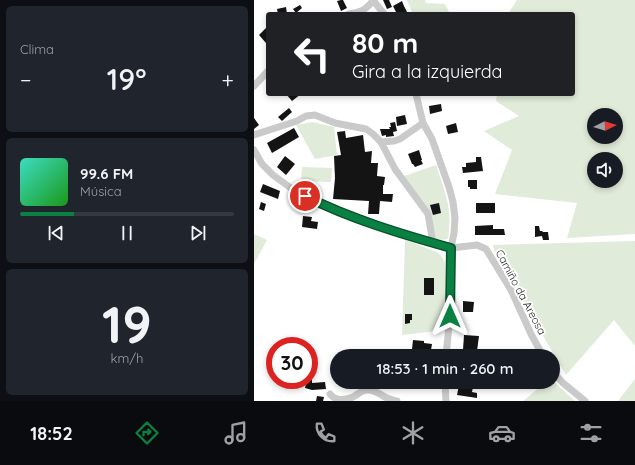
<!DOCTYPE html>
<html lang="es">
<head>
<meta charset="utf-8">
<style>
  :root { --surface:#171b24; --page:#20242c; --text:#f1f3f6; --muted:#9ea1a6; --line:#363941; --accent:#0b8043 }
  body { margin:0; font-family:Quicksand,sans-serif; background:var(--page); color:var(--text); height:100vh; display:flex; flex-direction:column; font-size:15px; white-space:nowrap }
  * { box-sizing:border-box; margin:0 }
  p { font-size:13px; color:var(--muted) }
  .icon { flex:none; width:22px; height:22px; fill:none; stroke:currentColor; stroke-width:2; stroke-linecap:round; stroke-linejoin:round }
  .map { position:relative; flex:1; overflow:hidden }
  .panel { display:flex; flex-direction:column; gap:6px; padding:6px; background:#0d0f14; width:254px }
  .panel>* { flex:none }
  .top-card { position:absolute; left:12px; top:12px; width:309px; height:84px; border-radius:4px; box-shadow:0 2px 6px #0003; background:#202124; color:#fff; overflow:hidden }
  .needle { width:26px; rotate:85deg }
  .controls { position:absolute; left:333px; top:108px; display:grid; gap:8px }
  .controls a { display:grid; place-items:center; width:36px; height:36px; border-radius:50%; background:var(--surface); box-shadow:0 2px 6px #0003; font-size:20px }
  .speed { position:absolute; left:12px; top:337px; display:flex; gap:8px; font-size:20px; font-weight:700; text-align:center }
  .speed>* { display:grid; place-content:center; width:52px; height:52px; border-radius:50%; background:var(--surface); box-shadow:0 2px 6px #0003; line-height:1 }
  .speed .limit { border:6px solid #d22; background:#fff; color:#111 }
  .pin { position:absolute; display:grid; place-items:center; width:34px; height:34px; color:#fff; margin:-17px; border:2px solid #fff; border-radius:50%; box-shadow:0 1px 4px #0007 }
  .me { position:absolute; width:44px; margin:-22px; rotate:0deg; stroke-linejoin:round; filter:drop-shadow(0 0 3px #0008) }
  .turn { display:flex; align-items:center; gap:14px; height:84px; padding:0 20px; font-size:18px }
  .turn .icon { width:52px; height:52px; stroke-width:2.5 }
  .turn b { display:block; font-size:28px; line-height:34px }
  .big { font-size:30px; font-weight:600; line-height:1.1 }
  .panel .card { flex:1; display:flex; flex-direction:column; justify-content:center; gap:6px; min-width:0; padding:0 14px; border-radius:6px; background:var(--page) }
  .panel .dial { align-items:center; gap:0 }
  .dial b { font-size:52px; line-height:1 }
  .song { display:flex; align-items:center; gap:12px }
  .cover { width:48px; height:48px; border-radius:6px; background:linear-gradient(135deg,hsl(170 70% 55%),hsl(120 70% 35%)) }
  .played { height:4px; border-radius:2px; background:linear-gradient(90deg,var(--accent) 25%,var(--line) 25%) }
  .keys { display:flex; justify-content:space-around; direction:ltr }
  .heat { display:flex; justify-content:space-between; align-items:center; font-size:22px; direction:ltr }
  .trip { position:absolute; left:76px; top:349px; width:230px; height:40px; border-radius:20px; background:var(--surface); box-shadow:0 2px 6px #0003; font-weight:600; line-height:40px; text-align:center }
  .tabs { display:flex; height:64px; justify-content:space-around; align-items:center; background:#090b0e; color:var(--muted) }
  .tabs .icon { width:28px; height:28px }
  .tabs .active { color:var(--accent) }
  .tabs b { font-size:18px; color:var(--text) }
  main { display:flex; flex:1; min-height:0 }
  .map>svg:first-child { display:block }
  .green { fill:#e1ebd9; fill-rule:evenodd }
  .building { fill:#141414 }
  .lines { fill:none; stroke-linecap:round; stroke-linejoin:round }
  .minor { stroke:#cacaca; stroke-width:7 }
  .route-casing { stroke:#07532c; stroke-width:10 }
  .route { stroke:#0b8043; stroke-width:7 }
  .labels { text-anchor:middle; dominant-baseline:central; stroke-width:4; stroke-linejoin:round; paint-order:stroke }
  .street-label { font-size:11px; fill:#2d2d2d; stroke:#fff }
</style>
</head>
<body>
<main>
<section class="panel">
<div class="card"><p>Clima</p>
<div class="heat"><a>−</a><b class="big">19°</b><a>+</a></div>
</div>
<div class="card">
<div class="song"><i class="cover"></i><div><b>99.6 FM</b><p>Música</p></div></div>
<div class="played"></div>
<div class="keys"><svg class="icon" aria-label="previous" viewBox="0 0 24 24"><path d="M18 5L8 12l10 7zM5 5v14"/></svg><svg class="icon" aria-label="pause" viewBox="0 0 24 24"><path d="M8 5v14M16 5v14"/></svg><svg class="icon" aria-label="next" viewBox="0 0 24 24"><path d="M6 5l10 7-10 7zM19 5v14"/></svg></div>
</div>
<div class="card dial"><b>19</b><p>km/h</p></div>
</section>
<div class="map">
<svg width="381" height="401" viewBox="0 0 381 401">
  <rect width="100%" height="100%" fill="#fff"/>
  <g class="green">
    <path d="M153,0H171L172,3L191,4L196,14H159Z"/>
    <path d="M263,0H381V234L313,238L323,203L241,194L258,150L230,131L265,116L242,101L243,94H319V14H254ZM340,115H362V137H340ZM340,159H362V181H340Z"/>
    <path d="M58,122L80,127L83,155L61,159L42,125Z"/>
    <path d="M182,165C189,186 198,207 195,229C195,232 195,236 194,238C191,241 185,239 182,239L175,213L150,176Z"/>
    <path d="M48,167L78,168L77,182L47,181Z"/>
    <path d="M0,234L13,240L0,264Z"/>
    <path d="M151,240L183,252L188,257L191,262L192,297L190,330L148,335Z"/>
    <path d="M381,241V346L360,320L312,375L241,254L239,245Z"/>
    <path d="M381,379V401H364Z"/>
    <path d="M299,381L321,401H269L292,382H299Z"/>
  </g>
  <g class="building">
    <path d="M87,0H89L93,8L87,11L83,1Z"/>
    <path d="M129,0H135L138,7L133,9Z"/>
    <path d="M148,1L150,6L154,14H143L139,6Z"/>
    <path d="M46,5L48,8L42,13L39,9Z"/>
    <path d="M32,7L33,14H24L23,9Z"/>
    <path d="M14,26V40L12,43L5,35Z"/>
    <path d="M32,94H47L38,101Z"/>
    <path d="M187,104L188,111L176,114L175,106Z"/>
    <path d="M35,108L38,112L28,121L24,117Z"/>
    <path d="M151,115L153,124L143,126L142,117Z"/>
    <path d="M0,118L5,125L0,129Z"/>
    <path d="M141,122L143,131L139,132L140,136L132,137V135L128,136L126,129H136L135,127H137L136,123Z"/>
    <path d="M202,123L204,132L194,134L192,126Z"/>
    <path d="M40,128L45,137L18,153L13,143Z"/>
    <path d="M91,131L92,138L109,135L111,152L118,151L117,163H124L123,176L131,177L130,185H129V194H139L138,202L126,201L125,214H114L115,201L79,199L81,178L80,156L87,155L83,132Z"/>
    <path d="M165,150L168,160H167L169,164L161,167L159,164H158L154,154Z"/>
    <path d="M31,156L41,164L32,175L23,167Z"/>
    <path d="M222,157H227L229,171L209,173L208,167H212V163L222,162Z"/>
    <path d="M214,180H223V189H216V187H214Z"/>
    <path d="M9,184L26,191L24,199L6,192Z"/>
    <path d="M7,202L12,204L10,211L5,209Z"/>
    <path d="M185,203L187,213L179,215L176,205Z"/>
    <rect x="222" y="203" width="19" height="10"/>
    <path d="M49,216L58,217L57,221L64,222L63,229L48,227Z"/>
    <path d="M239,225V229H250L251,235H221V226Z"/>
    <path d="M281,226H285L286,231H288L289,232H294L295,240H289L288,236L281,237Z"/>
    <rect x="170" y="278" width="10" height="17"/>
    <path d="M209,301L220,302L219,312H209Z"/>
    <path d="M151,314H158V320H156V323L151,324Z"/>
    <path d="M210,335L225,336L223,351L209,350Z"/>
    <path d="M159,340L170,341V343L178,344L176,356H165V355H161V349H158Z"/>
    <path d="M53,380H58V383L71,382L72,389L58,390L51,388Z"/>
    <path d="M205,385L219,387L218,392L223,393V398L203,395Z"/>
    <path d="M63,396L70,397L69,401H62Z"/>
  </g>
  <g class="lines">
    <g class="minor">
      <path d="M119,0L130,14"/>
      <path d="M95,14C108,12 111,10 120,0"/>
      <path d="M0,86L14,71"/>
      <path d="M162,94L169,123L178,139L195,187L199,202L201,218L200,233L197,248L196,316L192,356"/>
      <path d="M0,135L43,121L52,116L61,115L81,123L112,129L119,134L127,142L141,169L174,214L179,243"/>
      <path d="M127,142L140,141L146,139L169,123"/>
      <path d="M0,150L8,164L19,175L41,191L72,206L116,223L197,248L223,245L232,249L257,290L277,334L289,356"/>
      <path d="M299,372L309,383L331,401"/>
      <path d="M191,382L192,401"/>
      <path d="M76,394C81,401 91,400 99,397C104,394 108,390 113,390C120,389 125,394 131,397C134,399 139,400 143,401"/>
    </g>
  </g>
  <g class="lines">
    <defs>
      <path id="route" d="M51,196C97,219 147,234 197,248L196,316"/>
    </defs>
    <use href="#route" class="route-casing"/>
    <use href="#route" class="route"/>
  </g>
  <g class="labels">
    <g class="street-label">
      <text transform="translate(267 292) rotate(62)">Camiño da Areosa</text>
    </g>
  </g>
</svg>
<div class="controls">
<a><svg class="needle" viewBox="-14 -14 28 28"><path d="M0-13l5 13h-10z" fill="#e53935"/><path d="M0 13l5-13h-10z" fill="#9ea1a6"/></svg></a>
<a><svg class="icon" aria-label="sound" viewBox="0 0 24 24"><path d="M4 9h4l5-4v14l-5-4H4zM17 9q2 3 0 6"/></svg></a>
</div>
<div class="speed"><div class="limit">30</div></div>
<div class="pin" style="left:51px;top:196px;background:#d93025"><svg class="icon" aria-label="arrive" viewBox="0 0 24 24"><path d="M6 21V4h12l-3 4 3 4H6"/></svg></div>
<svg class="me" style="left:196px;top:316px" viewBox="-20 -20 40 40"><path d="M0-17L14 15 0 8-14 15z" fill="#0b8043" stroke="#fff" stroke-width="4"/></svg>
<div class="trip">18:53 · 1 min · 260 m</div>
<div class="top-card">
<div class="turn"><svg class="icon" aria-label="left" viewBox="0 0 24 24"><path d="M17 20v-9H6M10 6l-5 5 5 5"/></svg><div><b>80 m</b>Gira a la izquierda</div></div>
</div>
</div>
</main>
<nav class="tabs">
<b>18:52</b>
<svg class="icon active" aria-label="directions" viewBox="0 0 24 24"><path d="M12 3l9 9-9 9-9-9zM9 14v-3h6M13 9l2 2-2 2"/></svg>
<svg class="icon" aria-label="music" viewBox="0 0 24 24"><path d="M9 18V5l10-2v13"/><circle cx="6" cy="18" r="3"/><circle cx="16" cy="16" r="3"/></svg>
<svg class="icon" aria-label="phone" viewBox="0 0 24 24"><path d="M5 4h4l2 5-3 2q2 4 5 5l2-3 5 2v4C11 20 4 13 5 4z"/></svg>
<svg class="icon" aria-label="climate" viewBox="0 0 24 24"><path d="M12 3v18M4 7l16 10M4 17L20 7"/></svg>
<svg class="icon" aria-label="car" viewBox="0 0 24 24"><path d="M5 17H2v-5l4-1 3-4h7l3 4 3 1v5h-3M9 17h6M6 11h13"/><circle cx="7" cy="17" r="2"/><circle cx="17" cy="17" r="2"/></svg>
<svg class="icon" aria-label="filters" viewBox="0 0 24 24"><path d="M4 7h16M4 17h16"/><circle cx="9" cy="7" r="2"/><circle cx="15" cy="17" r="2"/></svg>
</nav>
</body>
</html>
